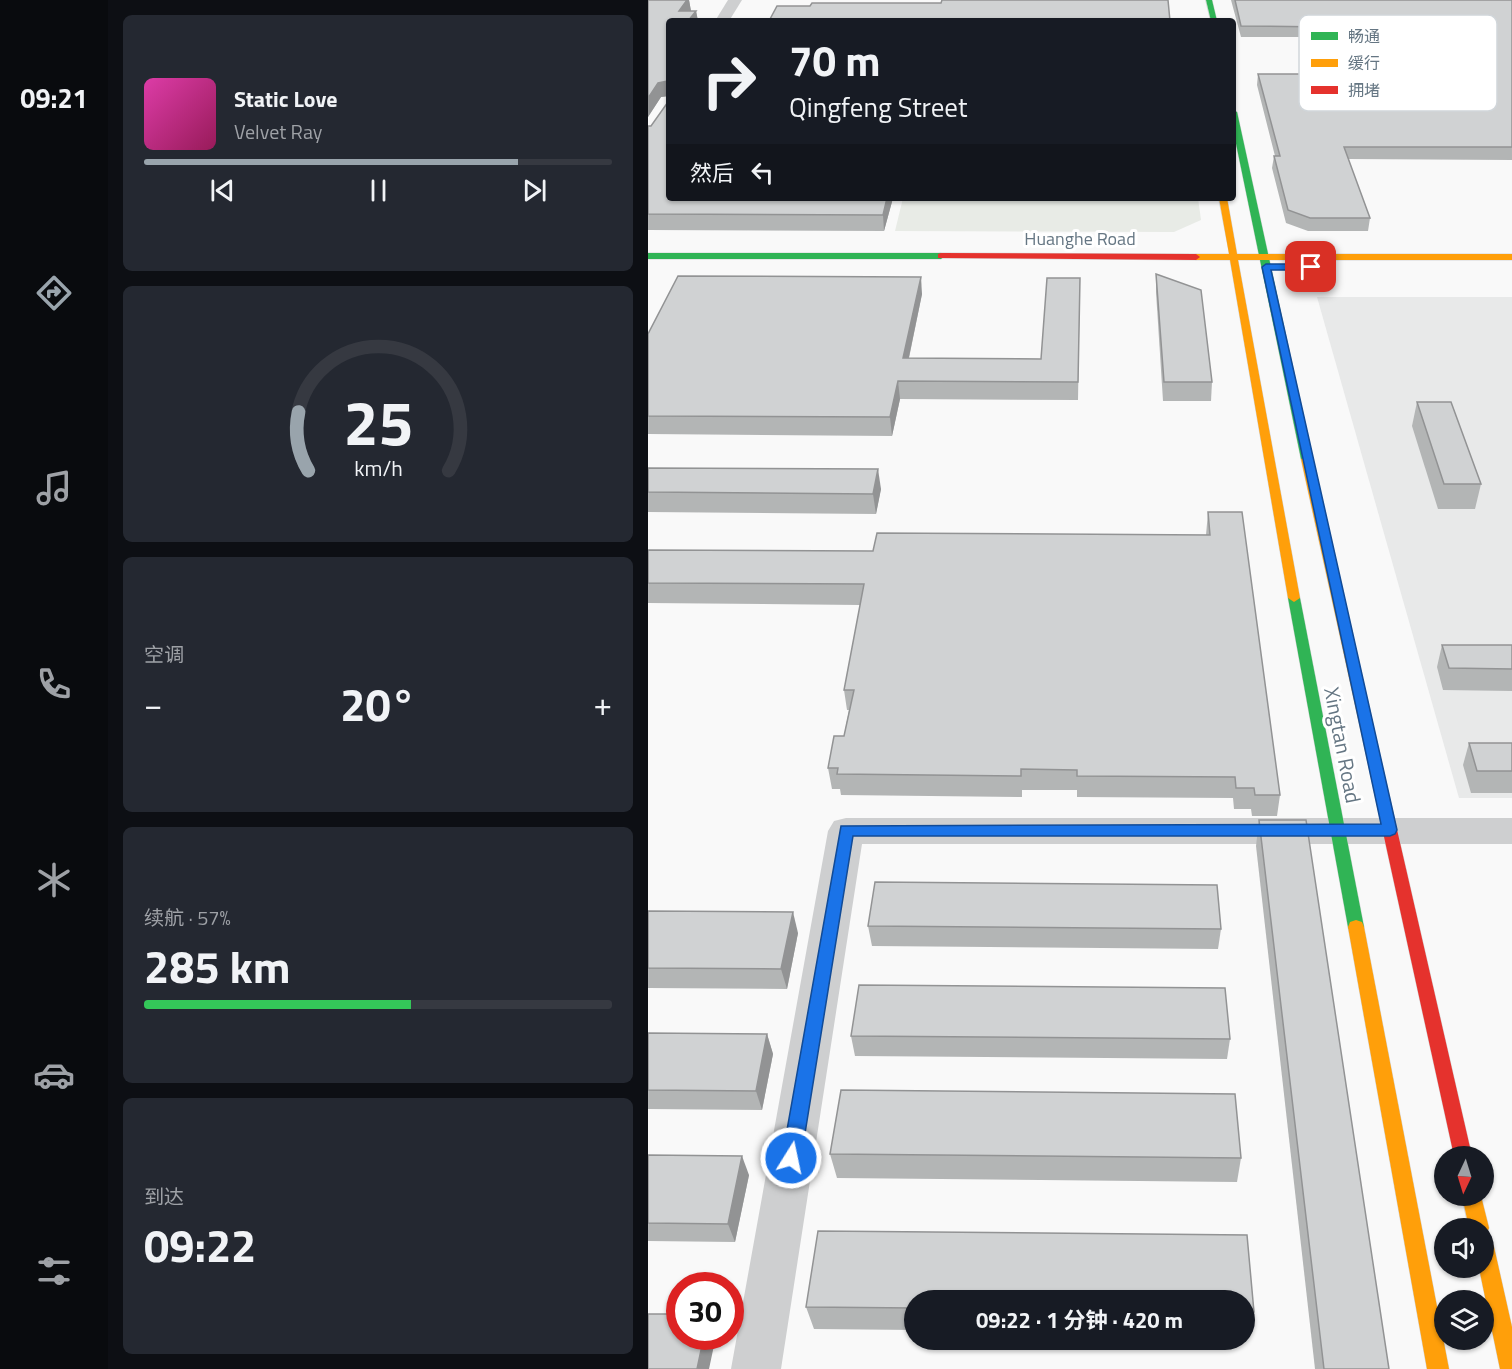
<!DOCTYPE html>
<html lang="zh">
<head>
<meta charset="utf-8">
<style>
  :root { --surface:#171b24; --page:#242831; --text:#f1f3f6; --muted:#9ea1a6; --line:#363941; --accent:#99a4ac }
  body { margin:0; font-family:"Titillium Web","Noto Sans SC",sans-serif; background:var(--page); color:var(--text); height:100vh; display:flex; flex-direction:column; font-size:22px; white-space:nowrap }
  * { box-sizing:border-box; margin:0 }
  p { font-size:20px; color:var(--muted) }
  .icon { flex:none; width:33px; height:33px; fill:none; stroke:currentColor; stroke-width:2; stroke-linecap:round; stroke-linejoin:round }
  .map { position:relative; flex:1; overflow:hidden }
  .drawer { display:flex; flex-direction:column; gap:15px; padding:15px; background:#0d0f14; width:540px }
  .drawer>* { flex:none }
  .top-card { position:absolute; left:18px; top:18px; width:570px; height:183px; border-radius:6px; box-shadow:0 2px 4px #0004; background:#171b24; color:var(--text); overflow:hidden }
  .needle { width:39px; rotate:184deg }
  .controls { position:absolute; left:786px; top:1146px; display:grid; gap:12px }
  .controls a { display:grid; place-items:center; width:60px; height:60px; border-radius:50%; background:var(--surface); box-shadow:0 2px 4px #0004; font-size:30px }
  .speed { position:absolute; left:18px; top:1272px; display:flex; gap:12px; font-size:30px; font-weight:700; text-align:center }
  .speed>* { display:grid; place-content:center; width:78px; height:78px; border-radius:50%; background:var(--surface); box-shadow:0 2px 4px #0004; line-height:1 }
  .speed .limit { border:9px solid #d22; background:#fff; color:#111 }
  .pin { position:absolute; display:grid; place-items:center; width:51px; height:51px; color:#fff; margin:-26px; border-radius:12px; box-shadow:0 3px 9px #0006 }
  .me { position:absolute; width:66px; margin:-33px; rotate:10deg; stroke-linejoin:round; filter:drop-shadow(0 0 4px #0008) }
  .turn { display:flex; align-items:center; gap:21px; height:126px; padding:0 24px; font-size:27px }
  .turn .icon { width:78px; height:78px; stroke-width:2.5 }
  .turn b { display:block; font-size:42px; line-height:51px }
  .then { display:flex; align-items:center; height:57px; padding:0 24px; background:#0003; gap:12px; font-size:22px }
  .big { font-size:45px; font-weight:700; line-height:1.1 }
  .drawer .tile { flex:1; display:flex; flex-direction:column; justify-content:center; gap:9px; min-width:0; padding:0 21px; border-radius:9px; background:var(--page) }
  .drawer .dial { align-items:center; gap:0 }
  .dial svg { height:156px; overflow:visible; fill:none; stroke:var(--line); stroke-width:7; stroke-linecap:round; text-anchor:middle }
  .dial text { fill:var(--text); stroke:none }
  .song { display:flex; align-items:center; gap:18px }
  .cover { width:72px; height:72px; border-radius:9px; background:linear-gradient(135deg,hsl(320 70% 55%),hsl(330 70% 35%)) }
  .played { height:6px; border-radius:3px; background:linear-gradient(90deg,var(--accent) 80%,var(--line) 80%) }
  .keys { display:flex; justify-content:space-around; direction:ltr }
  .heat { display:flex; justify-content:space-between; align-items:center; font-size:33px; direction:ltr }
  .charge { height:9px; border-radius:4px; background:linear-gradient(90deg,#34c759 57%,var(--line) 0) }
  .trip { position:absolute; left:256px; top:1290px; width:351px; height:60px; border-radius:30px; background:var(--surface); box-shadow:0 2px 4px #0004; font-weight:700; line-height:60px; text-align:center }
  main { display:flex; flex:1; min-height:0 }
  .tab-bar { display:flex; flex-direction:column; width:108px; justify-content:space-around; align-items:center; background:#090b0e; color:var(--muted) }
  .tab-bar .icon { width:42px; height:42px }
  .tab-bar .active { color:var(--accent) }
  .tab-bar b { font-size:27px; color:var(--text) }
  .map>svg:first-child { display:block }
  .built { fill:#e8e9e9 }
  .green { fill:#e8ebe6 }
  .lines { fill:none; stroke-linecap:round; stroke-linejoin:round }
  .fast-casing { stroke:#d5d6d7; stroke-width:1 }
  .slow-casing { stroke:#d5d6d7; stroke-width:1 }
  .jam-casing { stroke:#d5d6d7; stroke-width:1 }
  .street { fill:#cecfd0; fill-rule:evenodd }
  .fast { fill:#30b455; fill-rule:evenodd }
  .slow { fill:#ff9f0a; fill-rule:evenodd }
  .jam { fill:#e5322d; fill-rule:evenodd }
  .wall { fill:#b3b5b5 }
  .shaded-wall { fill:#929394 }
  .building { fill:#d0d2d3; stroke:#929394; stroke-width:1.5 }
  .route { fill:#1a73e8; stroke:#114b97; stroke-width:1.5 }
  .labels { text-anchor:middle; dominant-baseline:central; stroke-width:6; stroke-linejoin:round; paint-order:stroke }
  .far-street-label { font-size:18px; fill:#657683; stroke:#fff }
  .street-label { font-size:21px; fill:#657683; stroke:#fff }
  .key { fill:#fff; stroke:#d1d6da; stroke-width:1.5 }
  .key-label { font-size:16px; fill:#657683 }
</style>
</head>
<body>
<main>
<nav class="tab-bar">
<b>09:21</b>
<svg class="icon active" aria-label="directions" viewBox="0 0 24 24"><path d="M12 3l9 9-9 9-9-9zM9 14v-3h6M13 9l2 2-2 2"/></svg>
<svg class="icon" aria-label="music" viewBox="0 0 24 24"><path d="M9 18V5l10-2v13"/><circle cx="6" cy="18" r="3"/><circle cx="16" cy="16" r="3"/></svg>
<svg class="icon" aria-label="phone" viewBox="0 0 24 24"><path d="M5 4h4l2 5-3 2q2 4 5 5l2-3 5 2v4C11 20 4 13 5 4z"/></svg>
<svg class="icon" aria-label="climate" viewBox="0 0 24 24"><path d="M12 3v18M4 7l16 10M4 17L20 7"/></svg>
<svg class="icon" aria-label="car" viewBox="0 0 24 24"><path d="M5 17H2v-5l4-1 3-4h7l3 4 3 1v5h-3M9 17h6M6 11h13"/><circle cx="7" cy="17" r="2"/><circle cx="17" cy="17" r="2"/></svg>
<svg class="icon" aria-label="filters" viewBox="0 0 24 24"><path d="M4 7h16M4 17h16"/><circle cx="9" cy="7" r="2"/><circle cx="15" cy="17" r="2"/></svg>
</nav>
<section class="drawer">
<div class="tile">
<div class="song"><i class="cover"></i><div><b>Static Love</b><p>Velvet Ray</p></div></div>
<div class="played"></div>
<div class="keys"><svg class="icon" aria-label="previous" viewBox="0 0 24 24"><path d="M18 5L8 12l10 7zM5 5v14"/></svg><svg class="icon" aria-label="pause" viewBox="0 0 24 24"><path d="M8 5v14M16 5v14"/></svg><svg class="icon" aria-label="next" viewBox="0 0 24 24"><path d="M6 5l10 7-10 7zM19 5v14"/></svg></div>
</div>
<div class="tile dial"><svg viewBox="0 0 100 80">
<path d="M14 69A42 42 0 1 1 86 69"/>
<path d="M14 69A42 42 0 0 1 9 39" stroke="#99a4ac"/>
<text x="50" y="56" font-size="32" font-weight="700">25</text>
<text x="50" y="72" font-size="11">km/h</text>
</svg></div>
<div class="tile"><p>空调</p>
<div class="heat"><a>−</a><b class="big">20°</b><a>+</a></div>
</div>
<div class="tile"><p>续航 · 57%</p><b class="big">285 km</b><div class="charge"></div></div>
<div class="tile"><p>到达</p><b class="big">09:22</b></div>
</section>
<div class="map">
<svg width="864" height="1369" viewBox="0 0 864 1369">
  <rect width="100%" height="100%" fill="#f9f9f9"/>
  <path class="built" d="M669,297H864V798H811Z"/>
  <path class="green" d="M255,198H550L553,220L526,232L247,231Z"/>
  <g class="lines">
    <defs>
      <g id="fast">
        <path d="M558,0H564L569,21H563Z"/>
        <path d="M585,110L589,112L665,459L659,462L653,459L585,129Z"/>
        <path d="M0,253H293L297,256L293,259H0Z"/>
        <path d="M646,594L652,598L716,927L714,932L708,934L702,932L700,927L640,598Z"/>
      </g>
      <g id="slow">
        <path d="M571,198H579L589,254H864V260H590L652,598L646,602L640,598L582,260H548L544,257L548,254H581Z"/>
        <path d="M659,456L665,459L736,773L734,777H724L722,773L653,459Z"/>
        <path d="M708,920L714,922L716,927L801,1369H779L700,927L702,922Z"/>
        <path d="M814,1196H833L841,1228L838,1235L836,1236V1228H821Z"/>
        <path d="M836,1237L843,1240L846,1247L864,1327V1369H852L831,1268H836Z"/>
      </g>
      <g id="jam">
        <path d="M293,253L548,254L552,257L548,260L290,258V254Z"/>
        <path d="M729,768L734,769L736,773L824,1156H806L722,773L724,769Z"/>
      </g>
    </defs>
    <use href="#fast" class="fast-casing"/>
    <use href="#slow" class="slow-casing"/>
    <use href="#jam" class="jam-casing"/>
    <g class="street">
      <path d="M80,0H94L81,21H67Z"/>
      <path d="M198,818H864V844H214L133,1369H83L180,831L186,821Z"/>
    </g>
    <use href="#fast" class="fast"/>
    <use href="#slow" class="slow"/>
    <use href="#jam" class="jam"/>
  </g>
  <g class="wall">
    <path d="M0,0H41L43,11H48L50,21H21V198H245L236,231L0,230V126H3L20,102V96L13,97L0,117Z"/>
    <path d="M583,0H864V160L700,159L722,218L720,231H660L638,223L624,168L626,156H627L609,85L610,74H691L676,37H593Z"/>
    <path d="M508,274L564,382L563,401H515L508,292Z"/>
    <path d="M432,278L430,400L252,399L244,436L0,434V334L274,294L261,358L393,359Z"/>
    <path d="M769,402L833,484L827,509H790L764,426Z"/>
    <path d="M0,468L233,489L228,514L0,512Z"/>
    <path d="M560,512L632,795L629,816H604L603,809H586L585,798L429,797V790H374V797L193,795L192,789H184L180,768L196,736L201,710H199L196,690L212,605L0,603V550L225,551L558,535Z"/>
    <path d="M794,645H864V691L795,690L789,667Z"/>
    <path d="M821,743H864V793H823L815,765Z"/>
    <path d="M611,820L741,1369H667L608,846Z"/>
    <path d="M0,911L150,933L139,989L0,988Z"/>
    <path d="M220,926L573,929L570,949L224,946Z"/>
    <path d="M0,1033L119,1034L125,1054L114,1110L0,1109Z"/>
    <path d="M203,1036L582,1039L579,1059L207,1056Z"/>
    <path d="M182,1154L593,1158L589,1182L189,1178Z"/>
    <path d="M0,1155L101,1175L87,1242L0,1241Z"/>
    <path d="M170,1231L599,1235L606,1312L601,1334H597V1300H267V1330L166,1329L158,1307Z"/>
  </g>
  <g class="shaded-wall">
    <path d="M39,0H41L43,11H31Z"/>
    <path d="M48,11L50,21H40Z"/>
    <path d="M20,81L21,96L13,97L0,117V98L10,83Z"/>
    <path d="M239,198H245L236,231L235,215Z"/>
    <path d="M273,277L274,294L257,376L255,358Z"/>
    <path d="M250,381L252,399L244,436L242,417Z"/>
    <path d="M230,469L233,489L228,514L225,494Z"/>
    <path d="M145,912L150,933L139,989L133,969Z"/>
    <path d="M119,1034L125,1054L114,1110L108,1091Z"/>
    <path d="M94,1156L101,1175L87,1242L80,1224Z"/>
    <path d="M56,1336H68L61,1369H49Z"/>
  </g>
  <g class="building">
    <path d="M0,0H39L31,11H48L40,21H21V198H239L235,215L0,214V126H3L20,102V81L10,83L0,98Z"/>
    <path d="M294,0H520L522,21H121L129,6H162L164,3H293Z"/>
    <path d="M587,0H864V147H696L722,218H662L640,210L626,156H632L610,74H697L677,27L593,26Z"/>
    <path d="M508,274L553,290L564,382H516Z"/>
    <path d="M30,276L273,277L255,358L393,359L399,278H432L430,382L250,381L242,417L0,416V334Z"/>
    <path d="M769,402H803L833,484H796Z"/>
    <path d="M0,468L230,469L225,494L0,492Z"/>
    <path d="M560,512H594L632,795H607L606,788H588L587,777L429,776V770L373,769V776L189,774L190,768H180L186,736H196L206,690H196L216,584L0,583V550L225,551L229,533L562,535Z"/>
    <path d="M794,645H864V669L801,668Z"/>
    <path d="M821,743H864V771H829Z"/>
    <path d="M611,820H658L741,1369H676Z"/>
    <path d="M227,882L569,885L573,929L220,926Z"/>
    <path d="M0,911L145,912L133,969L0,968Z"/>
    <path d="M211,985L577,988L582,1039L203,1036Z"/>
    <path d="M0,1033L119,1034L108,1091L0,1090Z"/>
    <path d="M193,1090L587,1094L593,1158L182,1154Z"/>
    <path d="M0,1155L94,1156L80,1224L0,1223Z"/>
    <path d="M170,1231L599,1235L606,1312H597V1300H267V1308L158,1307Z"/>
    <path d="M0,1314H32V1336H56L49,1369H0Z"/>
  </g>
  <path class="route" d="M618,264H663L667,267L663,270H623L749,830L747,834L742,836H205L153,1158L150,1165L143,1167L136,1165L134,1158L193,826L733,824L614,267Z"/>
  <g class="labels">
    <g class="far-street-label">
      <text x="432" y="238">Huanghe Road</text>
    </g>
    <g class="street-label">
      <text transform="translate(695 745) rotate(79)">Xingtan Road</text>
    </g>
  </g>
  <rect x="651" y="15" width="198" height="96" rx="9" class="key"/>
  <rect x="663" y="32" width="27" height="8" fill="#30b455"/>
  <rect x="663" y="59" width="27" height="8" fill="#ff9f0a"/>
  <rect x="663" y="86" width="27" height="8" fill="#e5322d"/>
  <g class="key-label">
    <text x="700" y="42">畅通</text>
    <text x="700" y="69">缓行</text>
    <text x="700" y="96">拥堵</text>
  </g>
</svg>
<div class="controls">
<a><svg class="needle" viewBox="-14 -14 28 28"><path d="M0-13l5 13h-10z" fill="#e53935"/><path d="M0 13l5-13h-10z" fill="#9ea1a6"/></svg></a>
<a><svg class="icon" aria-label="sound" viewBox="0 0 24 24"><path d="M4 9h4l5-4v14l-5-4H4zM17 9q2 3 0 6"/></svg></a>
<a><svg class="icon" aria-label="layers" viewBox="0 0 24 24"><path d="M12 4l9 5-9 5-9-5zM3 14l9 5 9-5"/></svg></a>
</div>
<div class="speed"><div class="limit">30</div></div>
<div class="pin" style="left:663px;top:267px;background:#d93025"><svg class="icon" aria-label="arrive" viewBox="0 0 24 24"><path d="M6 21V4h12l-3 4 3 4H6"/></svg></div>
<svg class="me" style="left:143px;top:1158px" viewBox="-20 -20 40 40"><circle r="17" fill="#1a73e8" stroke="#fff" stroke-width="3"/><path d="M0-11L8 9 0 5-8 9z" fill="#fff"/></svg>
<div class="trip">09:22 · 1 分钟 · 420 m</div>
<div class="top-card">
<div class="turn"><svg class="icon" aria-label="right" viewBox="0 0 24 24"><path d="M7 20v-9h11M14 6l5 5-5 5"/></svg><div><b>70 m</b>Qingfeng Street</div></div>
<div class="then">然后<svg class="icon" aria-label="left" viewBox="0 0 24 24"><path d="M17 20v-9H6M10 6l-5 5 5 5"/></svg></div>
</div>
</div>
</main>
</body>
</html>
